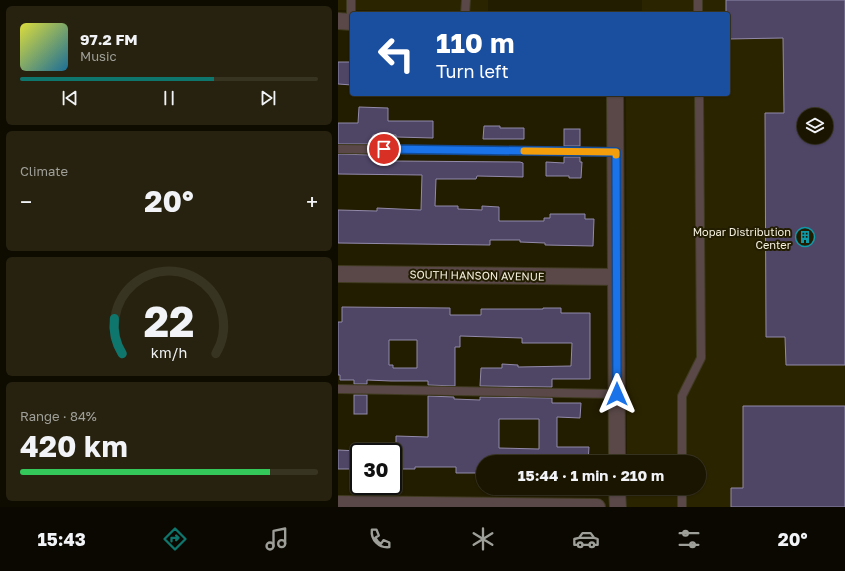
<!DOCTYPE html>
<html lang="en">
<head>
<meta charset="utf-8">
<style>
  :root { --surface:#1a1500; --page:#27220f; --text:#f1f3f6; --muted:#9f9f99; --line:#383422; --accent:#0f766e }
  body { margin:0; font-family:"Golos Text",sans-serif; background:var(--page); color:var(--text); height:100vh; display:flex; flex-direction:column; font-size:15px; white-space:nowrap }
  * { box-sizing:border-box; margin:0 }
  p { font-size:13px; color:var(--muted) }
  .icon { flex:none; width:22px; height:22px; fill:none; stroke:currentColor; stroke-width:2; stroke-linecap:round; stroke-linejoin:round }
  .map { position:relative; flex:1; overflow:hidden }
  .panel { display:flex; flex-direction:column; gap:6px; padding:6px; background:#0e0c00; width:338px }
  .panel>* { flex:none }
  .banner { position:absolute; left:12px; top:12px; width:380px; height:84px; border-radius:4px; box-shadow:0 1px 3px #0004,0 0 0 1px var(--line); background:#1a4fa0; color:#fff; overflow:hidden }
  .tools { position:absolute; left:459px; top:108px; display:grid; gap:8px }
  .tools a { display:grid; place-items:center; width:36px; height:36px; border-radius:50%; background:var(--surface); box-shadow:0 1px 3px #0004,0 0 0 1px var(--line); font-size:20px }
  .speed { position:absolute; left:12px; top:443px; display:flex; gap:8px; font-size:20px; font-weight:700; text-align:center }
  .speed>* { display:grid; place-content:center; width:52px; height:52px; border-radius:50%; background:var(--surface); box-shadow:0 1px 3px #0004,0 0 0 1px var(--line); line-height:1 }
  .speed .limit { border:2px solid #111; border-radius:6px; background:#fff; color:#111 }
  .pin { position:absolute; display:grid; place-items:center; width:34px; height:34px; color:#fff; margin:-17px; border:2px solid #fff; border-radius:50%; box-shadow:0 1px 4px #0007 }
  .me { position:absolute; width:44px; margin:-22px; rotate:0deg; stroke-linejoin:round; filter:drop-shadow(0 0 3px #0008) }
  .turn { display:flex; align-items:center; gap:14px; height:84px; padding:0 20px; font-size:18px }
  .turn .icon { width:52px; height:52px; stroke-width:2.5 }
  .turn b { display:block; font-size:28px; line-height:34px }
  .big { font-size:30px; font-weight:700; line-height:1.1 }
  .panel .widget { flex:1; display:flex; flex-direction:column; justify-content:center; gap:6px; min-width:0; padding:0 14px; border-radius:6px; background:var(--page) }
  .panel .dial { align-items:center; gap:0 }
  .dial svg { height:104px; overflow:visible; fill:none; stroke:var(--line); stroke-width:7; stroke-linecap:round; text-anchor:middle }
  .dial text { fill:var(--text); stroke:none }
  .song { display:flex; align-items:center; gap:12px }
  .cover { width:48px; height:48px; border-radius:6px; background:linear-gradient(135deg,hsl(60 70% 55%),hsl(200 70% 35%)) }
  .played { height:4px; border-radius:2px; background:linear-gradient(90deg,var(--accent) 65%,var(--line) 65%) }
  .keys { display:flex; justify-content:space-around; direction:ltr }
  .heat { display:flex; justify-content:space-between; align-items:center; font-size:22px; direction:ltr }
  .charge { height:6px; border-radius:3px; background:linear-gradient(90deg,#34c759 84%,var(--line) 0) }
  .trip { position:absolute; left:138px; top:455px; width:230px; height:40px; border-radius:20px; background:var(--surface); box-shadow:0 1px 3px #0004,0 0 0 1px var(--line); font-weight:700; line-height:40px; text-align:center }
  .tabs { display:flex; height:64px; justify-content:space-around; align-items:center; background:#0a0800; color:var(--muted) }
  .tabs .icon { width:28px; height:28px }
  .tabs .selected { color:var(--accent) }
  .tabs b { font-size:18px; color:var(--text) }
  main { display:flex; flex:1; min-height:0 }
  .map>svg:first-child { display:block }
  .built { fill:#2b2400; fill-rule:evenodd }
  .building { fill:#4f4666; stroke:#928aa9; fill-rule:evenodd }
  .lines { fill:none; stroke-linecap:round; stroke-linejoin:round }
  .service-casing { stroke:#3f3a1f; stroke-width:10 }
  .minor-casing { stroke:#3f3a1f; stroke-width:18 }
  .service { stroke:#5a4848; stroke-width:8 }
  .minor { stroke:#5a4848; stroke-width:16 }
  .route-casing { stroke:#114b97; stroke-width:10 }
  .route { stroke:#1a73e8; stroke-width:7 }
  .slow { stroke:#f59e0b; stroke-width:7 }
  .labels { text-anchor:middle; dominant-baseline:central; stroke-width:4; stroke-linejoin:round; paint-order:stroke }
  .poi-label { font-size:11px; fill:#f4f0df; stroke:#221c00; text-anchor:end }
  .street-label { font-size:11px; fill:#f4f0df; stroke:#221c00 }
</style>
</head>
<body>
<main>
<section class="panel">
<div class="widget">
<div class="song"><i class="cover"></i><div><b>97.2 FM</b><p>Music</p></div></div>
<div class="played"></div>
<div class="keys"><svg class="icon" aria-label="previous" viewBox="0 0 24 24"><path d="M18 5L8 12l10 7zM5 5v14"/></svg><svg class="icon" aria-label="pause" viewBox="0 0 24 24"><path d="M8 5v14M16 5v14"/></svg><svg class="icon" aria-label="next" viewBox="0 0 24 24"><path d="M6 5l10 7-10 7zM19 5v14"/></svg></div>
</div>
<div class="widget"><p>Climate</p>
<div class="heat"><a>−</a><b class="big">20°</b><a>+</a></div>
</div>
<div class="widget dial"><svg viewBox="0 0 100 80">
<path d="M14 69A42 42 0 1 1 86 69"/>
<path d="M14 69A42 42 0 0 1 8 42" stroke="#0f766e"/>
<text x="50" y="56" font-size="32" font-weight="700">22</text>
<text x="50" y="72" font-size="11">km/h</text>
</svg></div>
<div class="widget"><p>Range · 84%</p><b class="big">420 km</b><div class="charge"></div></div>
</section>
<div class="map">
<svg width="507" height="507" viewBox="0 0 507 507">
  <rect width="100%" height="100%" fill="#221c00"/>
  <g class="built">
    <path d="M0,0H150V12L0,10Z"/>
    <path d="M304,0H507V507H289V488H361V462H289L288,94H390V14H304ZM466,115H488V137H466Z"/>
  </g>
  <g class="building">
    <path d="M388,0H507V365H448L447,337H428L427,113H446L445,38L390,39V14H388ZM466,115H488V137H466Z"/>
    <path d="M0,62H14V85L0,84Z"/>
    <path d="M21,107L50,108V121H95V138L58,137V135H35V144H0V123H20Z"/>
    <path d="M146,126H162V128H186V139H145Z"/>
    <rect x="226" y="129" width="16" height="17"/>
    <path d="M0,154L35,155V159L37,160L55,161L182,162L185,163V177L139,176L138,179H98L97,206H120V209L144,210V206L161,207V221H206V218H212V214H247V219H256L255,246L207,245V243L182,242V240H152V245L0,243V210L39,211V208L83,210L84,175L0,174Z"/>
    <path d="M226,157H242V162H244L243,178H231V176H208V162L226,163Z"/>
    <path d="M4,307L112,308V315H143V309H205V308H223V313H252V379H214V387L142,386L143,368H164V364L180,365V367L233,366L234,343H184V338L122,336V347H117V386L90,385V381H53L29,380V384H16V380H2V375H0V322H4ZM51,340H79V368H55V365H51Z"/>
    <rect x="16" y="395" width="13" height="19"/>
    <path d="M90,396L116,397V399L142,400V397L214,398V403H243L242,418L219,417V447H251L250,462H145V473H118V467H77V469H58V436L90,437ZM161,419H201V449L161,448Z"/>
    <path d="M405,406H507V507H393V488H405Z"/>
    <path d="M0,450L21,451V469H0Z"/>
  </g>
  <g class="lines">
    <defs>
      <g id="service">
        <path d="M360,0V14"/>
        <path d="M127,14L128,0"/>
        <path d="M13,22V0"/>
        <path d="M0,149L278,152"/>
        <path d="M0,389L279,394"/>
        <path d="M344,462V396L363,358L361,94"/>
        <path d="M344,488V507"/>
      </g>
      <g id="minor">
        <path d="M0,21L14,22"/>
        <path d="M277,94L279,462"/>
        <path d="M0,274L278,277"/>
        <path d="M279,488L280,507"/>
        <path d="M0,504L259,507"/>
      </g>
    </defs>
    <use href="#service" class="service-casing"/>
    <use href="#minor" class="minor-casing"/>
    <use href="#service" class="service"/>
    <use href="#minor" class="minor"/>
  </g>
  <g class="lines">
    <defs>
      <path id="route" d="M46,149L278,152L279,394"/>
    </defs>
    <use href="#route" class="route-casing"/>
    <use href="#route" class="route"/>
    <path class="slow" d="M186,151L278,152V155"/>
  </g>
  <defs>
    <symbol id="building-ring" viewBox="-11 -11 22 22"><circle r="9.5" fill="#221c00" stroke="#0f9aa8" stroke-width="1.5"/><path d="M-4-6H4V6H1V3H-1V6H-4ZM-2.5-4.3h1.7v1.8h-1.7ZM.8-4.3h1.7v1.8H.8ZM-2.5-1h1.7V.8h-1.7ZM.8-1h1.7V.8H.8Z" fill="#0f9aa8"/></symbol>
  </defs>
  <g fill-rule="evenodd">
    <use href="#building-ring" x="456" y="226" width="22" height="22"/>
  </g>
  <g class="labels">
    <g class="poi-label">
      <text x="453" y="231">Mopar Distribution<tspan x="453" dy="13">Center</tspan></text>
    </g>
    <g class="street-label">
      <text transform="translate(139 275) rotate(1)">SOUTH HANSON AVENUE</text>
    </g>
  </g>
</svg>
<div class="tools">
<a><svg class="icon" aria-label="layers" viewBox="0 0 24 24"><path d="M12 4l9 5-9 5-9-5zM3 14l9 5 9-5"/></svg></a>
</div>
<div class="speed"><div class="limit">30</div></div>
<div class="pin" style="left:46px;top:149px;background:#d93025"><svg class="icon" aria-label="arrive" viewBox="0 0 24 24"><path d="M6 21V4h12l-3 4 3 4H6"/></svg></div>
<svg class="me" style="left:279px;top:394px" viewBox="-20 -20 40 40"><path d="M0-17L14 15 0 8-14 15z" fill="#1a73e8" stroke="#fff" stroke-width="4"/></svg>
<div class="trip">15:44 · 1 min · 210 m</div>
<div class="banner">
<div class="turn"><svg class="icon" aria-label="left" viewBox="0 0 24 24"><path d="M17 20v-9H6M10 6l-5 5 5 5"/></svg><div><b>110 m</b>Turn left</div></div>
</div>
</div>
</main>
<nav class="tabs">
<b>15:43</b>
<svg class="icon selected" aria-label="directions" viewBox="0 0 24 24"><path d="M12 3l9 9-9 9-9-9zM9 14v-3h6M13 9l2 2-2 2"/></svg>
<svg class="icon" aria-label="music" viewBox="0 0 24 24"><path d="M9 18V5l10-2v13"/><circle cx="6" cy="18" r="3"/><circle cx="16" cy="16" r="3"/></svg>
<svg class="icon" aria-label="phone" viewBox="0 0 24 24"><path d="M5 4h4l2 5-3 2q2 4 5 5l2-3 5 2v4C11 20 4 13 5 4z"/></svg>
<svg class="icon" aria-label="climate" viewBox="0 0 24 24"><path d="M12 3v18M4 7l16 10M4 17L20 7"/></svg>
<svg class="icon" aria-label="car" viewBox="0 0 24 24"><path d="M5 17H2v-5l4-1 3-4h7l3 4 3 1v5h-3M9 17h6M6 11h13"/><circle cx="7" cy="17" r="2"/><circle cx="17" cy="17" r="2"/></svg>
<svg class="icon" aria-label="filters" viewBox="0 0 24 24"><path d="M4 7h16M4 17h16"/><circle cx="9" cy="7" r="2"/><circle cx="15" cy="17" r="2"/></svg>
<b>20°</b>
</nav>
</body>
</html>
